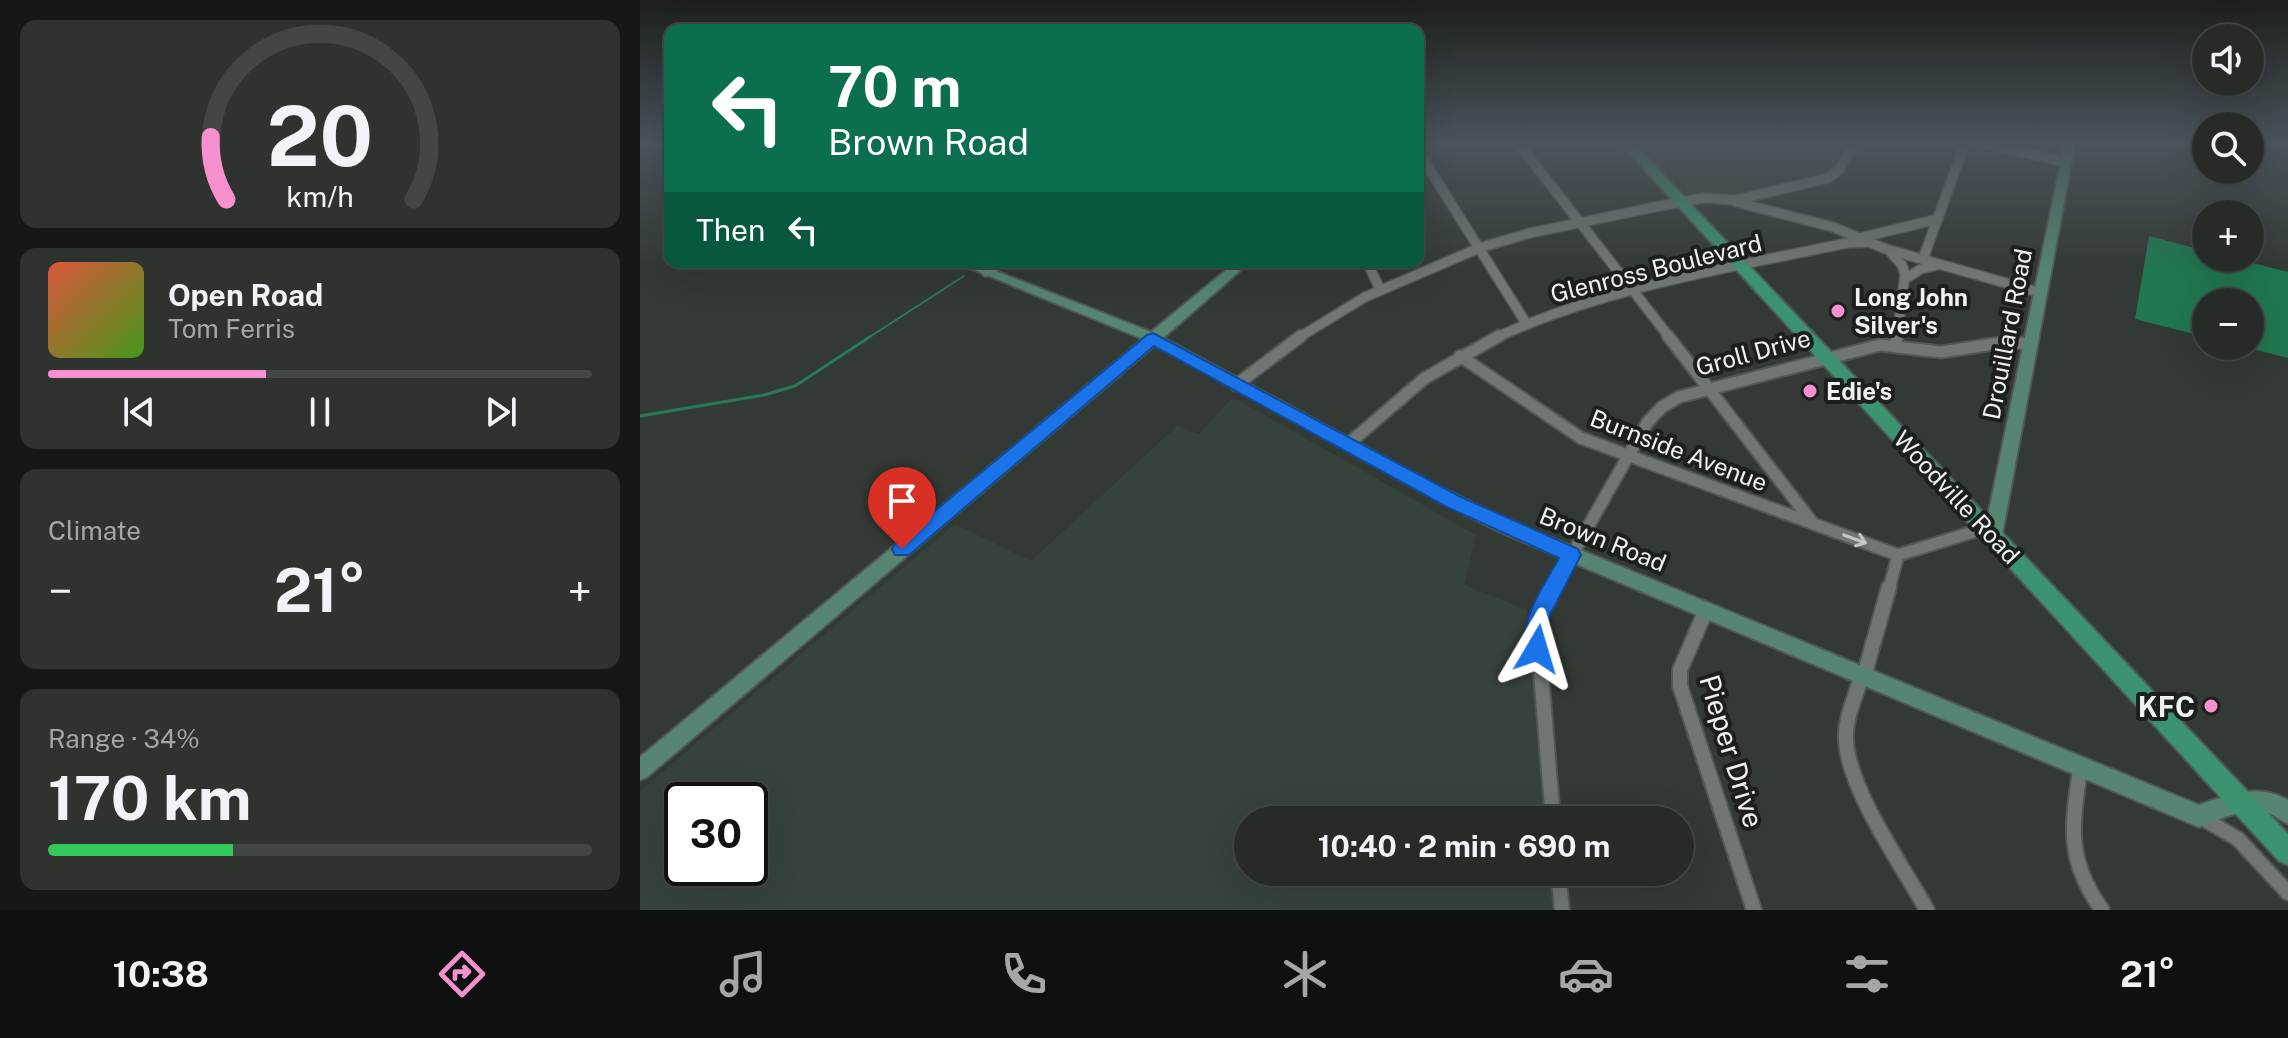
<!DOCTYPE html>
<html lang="en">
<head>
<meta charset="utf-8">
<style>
  :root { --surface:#262b28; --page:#2e3330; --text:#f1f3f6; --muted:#a4a7a8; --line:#424745; --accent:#f690cf }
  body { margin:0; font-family:"Public Sans",sans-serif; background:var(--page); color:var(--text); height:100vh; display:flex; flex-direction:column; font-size:30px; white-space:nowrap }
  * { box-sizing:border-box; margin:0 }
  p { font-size:26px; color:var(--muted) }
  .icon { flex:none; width:44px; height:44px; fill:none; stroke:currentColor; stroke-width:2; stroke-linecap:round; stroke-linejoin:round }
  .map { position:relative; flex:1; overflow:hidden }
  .sheet { display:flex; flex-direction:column; gap:20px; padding:20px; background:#151816; width:640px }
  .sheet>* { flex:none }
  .top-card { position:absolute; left:24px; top:24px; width:760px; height:244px; border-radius:16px; box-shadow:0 8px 32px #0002,0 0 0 2px var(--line); background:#0b6e4f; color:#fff; overflow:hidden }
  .fabs { position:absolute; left:1552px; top:24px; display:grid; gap:16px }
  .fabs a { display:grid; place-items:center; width:72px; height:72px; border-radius:50%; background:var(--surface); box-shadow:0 8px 32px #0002,0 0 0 2px var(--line); font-size:40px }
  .speed { position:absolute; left:24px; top:782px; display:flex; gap:16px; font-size:40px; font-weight:700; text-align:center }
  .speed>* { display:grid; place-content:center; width:104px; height:104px; border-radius:50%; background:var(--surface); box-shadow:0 8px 32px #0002,0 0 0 2px var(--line); line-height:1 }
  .speed .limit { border:4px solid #111; border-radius:12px; background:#fff; color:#111 }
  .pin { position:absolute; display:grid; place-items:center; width:68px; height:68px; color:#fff; margin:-82px -34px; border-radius:50% 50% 50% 0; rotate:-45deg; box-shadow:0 0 8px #0007 }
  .pin .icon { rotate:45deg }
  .me { position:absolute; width:88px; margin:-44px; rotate:7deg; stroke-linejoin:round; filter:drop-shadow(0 0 6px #0008) }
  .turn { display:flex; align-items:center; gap:28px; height:168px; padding:0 32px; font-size:36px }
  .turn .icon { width:104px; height:104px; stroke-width:2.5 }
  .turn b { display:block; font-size:56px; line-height:68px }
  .then { display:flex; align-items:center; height:76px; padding:0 32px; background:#0003; gap:16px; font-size:30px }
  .big { font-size:60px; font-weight:700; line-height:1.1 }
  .sheet .tile { flex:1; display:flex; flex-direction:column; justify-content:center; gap:12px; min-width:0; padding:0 28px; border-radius:16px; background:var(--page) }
  .sheet .dial { align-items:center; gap:0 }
  .dial svg { height:208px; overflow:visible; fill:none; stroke:var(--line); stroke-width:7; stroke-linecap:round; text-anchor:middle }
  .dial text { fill:var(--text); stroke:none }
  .song { display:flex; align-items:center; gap:24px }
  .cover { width:96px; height:96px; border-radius:12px; background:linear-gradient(135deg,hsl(10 70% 55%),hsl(100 70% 35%)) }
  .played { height:8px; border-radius:4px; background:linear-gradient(90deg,var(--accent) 40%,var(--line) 40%) }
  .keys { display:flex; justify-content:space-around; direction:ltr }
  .heat { display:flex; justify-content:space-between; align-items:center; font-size:44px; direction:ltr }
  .charge { height:12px; border-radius:6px; background:linear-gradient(90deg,#34c759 34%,var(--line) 0) }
  .trip { position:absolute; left:594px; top:806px; width:460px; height:80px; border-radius:40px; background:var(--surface); box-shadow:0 8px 32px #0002,0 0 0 2px var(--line); font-weight:700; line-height:80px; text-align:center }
  .tabs { display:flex; height:128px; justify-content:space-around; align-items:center; background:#0f1110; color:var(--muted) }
  .tabs .icon { width:56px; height:56px }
  .tabs .current { color:var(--accent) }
  .tabs b { font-size:36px; color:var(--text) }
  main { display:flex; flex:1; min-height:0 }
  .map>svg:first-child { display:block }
  .built { fill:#36433c; fill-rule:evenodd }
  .forest { fill:#207750 }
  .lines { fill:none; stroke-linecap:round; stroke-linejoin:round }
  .stream-far1 { stroke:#267b55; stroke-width:2 }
  .stream { stroke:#267b55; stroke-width:3 }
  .street-far2-casing { stroke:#515754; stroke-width:12 }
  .street-far1-casing { stroke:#515754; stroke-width:15 }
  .street-casing { stroke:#515754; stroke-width:18 }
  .secondary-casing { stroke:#515754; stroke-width:4 }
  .primary-casing { stroke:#515754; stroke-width:4 }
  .street-far2 { stroke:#707672; stroke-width:9 }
  .street-far1 { stroke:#707672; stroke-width:11 }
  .street { stroke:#707672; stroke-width:14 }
  .secondary { fill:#568571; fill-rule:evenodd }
  .primary { fill:#3c9370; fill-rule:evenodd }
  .oneway { stroke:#c3c7c4 }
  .route { fill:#1a73e8; stroke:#114b97; stroke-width:2 }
  .poi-dot { fill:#f690cf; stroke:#1c1f1d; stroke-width:3 }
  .labels { text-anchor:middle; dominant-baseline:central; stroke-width:8; stroke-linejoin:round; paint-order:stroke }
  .street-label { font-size:24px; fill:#eff3f0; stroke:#1c1f1d }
  .poi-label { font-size:24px; font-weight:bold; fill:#eff3f0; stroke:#1c1f1d; text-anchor:start }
  .near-poi-label { font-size:28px; font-weight:bold; fill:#eff3f0; stroke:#1c1f1d; text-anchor:end }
  .near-street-label { font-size:28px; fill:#eff3f0; stroke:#1c1f1d }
</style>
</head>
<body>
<main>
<section class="sheet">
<div class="tile dial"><svg viewBox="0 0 100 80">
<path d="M14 69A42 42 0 1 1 86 69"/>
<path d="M14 69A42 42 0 0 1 8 45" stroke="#f690cf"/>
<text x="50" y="56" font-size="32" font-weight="700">20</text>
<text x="50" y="72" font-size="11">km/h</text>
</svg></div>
<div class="tile">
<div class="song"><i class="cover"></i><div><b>Open Road</b><p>Tom Ferris</p></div></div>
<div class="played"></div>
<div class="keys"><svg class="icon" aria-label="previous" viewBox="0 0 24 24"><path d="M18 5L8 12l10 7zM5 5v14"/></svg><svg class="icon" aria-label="pause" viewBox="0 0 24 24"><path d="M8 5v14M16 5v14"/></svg><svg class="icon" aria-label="next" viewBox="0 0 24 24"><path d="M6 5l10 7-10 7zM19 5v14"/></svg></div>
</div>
<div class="tile"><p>Climate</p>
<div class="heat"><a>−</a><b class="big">21°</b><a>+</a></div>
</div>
<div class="tile"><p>Range · 34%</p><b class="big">170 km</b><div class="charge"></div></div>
</section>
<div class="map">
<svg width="1648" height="910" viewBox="0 0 1648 910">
  <rect width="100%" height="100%" fill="#333935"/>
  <g class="built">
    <path d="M994,143H1209L1195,169L1183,176L1095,198L1047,199Z"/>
    <path d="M593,397L836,535L824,585L887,610L908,820H608V872H913L917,910H0V791L315,524L391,561L537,426L559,434ZM42,800H110V868H42Z"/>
  </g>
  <path class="forest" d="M1509,236L1566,251V258H1593L1648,272V358L1601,346H1610V302H1566V337L1495,319Z"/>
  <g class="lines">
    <path class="stream-far1" d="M228,338L324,276"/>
    <path class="stream" d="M0,416L124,395L155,386L231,336"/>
    <defs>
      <g id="street-far2">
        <path d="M878,143L1030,338"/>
        <path d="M1342,143L1426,162"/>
        <path d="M778,151L886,323"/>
        <path d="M1096,202L1193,227L1246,249L1401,293"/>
        <path d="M1219,238L1298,219"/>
        <path d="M1250,251L1262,265L1265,274L1257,338"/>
        <path d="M1283,259L1325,143"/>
        <path d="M727,262L740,289"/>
        <path d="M346,272L361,262"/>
        <path d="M1265,279L1281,269L1297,265"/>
        <path d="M658,338L725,297L839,248L890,233L1015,207L1063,198L1096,200L1188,178L1200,169L1214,143"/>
        <path d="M855,338C966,287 1088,268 1207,243L1229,242"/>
      </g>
      <g id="street-far1">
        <path d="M1028,336L1172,522"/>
        <path d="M1256,344L1257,336"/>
        <path d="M820,356L941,438L1258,555"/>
        <path d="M596,385L661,336"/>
        <path d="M707,445L785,378L859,336"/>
        <path d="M932,555L1007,423L1022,407L1039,397L1240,345L1301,352L1367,342L1390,344"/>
        <path d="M912,589L931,555"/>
        <path d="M1249,589L1258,555L1346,528"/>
      </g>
      <g id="street">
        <path d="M1066,610L1040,670V686L1114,910"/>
        <path d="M1222,675C1216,696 1204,719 1206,742C1210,792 1262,865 1287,910"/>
        <path d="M1224,676L1249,587"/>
        <path d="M1440,769C1432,828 1426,859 1462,910"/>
        <path d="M1559,816L1598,839L1648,893"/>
        <path d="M913,820L897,625L902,607L913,587"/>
        <path d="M918,872L922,910"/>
      </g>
      <g id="secondary">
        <path d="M12,143L30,144V151L13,145Z"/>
        <path d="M1425,143H1435L1362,535L1359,540L1353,542L1347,540L1344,535Z"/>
        <path d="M315,262H333L511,332L596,262H610L523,338L794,484L870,521L1559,805C1590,794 1617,783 1648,800V824C1642,821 1637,817 1631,814C1609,804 1579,820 1559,827L858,531L782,492L515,345L7,777L0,780V757L503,339Z"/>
      </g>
      <path id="primary" d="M980,143H993L1648,834V865L1639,861Z"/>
    </defs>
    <use href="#street-far2" class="street-far2-casing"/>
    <use href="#street-far1" class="street-far1-casing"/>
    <use href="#street" class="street-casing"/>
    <use href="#secondary" class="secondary-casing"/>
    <use href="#primary" class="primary-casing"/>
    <use href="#street-far2" class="street-far2"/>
    <use href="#street-far1" class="street-far1"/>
    <use href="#street" class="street"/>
    <use href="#secondary" class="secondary"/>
    <use href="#primary" class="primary"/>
  </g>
  <defs><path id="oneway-shaft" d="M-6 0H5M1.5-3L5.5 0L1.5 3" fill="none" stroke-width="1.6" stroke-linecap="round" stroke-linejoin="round" transform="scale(2)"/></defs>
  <use class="oneway" href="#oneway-shaft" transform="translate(1215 539) rotate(20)"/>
  <linearGradient id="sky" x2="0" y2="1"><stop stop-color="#1c1f1d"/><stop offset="0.53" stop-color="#4a545c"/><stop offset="1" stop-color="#4a545c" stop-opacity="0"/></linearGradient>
  <rect width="1648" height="270" fill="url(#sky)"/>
  <path class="route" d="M513,333L821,497L938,549L941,555L910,615L904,656L897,658L889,656C874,624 905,585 919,558L807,507L514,346L269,555H255L252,549L255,544L507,335Z"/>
  <g class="poi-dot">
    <circle cx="1198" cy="311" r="8"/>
    <circle cx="1170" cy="391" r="8"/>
    <circle cx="1571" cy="706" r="8"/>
  </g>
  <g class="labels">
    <g class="street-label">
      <text transform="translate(1016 268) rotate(-14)">Glenross Boulevard</text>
      <text transform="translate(1367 334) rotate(-79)">Drouillard Road</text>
      <text transform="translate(1113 352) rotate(-15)">Groll Drive</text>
      <text transform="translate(1039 450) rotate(21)">Burnside Avenue</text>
      <text transform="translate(1317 497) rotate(47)">Woodville Road</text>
      <text transform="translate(963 539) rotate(22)">Brown Road</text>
    </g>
    <g class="poi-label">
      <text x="1214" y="297">Long John<tspan x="1214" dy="28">Silver's</tspan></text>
      <text x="1186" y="391">Edie's</text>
    </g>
    <g class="near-poi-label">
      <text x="1555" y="706">KFC</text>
    </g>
    <g class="near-street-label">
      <text transform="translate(1092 751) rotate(73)">Pieper Drive</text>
    </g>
  </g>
</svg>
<div class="fabs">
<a><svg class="icon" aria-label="sound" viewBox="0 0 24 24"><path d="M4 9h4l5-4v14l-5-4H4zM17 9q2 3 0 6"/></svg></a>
<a><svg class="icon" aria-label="search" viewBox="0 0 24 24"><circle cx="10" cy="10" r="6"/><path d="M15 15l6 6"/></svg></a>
<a>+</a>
<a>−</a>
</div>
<div class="speed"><div class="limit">30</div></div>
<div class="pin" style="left:262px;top:549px;background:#d93025"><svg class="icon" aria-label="arrive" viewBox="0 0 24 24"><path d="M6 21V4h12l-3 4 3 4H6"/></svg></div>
<svg class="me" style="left:897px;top:649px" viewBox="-20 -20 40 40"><path d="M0-17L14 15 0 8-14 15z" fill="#1a73e8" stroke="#fff" stroke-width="4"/></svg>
<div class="trip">10:40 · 2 min · 690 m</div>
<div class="top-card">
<div class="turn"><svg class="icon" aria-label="left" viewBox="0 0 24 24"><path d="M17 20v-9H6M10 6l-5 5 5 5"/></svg><div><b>70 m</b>Brown Road</div></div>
<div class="then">Then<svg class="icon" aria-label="left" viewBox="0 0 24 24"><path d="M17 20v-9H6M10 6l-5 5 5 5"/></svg></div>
</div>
</div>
</main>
<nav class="tabs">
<b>10:38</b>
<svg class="icon current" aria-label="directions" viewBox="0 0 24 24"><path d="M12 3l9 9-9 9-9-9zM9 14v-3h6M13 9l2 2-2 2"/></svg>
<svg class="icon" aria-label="music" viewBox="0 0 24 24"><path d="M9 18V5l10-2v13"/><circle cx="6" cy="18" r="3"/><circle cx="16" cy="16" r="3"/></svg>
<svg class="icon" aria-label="phone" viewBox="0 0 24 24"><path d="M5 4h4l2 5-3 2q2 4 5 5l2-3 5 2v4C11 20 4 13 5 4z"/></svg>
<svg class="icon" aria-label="climate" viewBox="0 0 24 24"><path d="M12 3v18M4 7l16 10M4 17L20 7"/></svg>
<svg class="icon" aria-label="car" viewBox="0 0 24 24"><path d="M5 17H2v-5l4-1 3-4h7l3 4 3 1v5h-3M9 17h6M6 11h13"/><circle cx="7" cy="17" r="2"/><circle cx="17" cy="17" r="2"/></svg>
<svg class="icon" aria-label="filters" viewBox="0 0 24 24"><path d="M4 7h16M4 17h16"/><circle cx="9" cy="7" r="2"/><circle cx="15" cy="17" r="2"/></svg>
<b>21°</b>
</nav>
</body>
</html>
